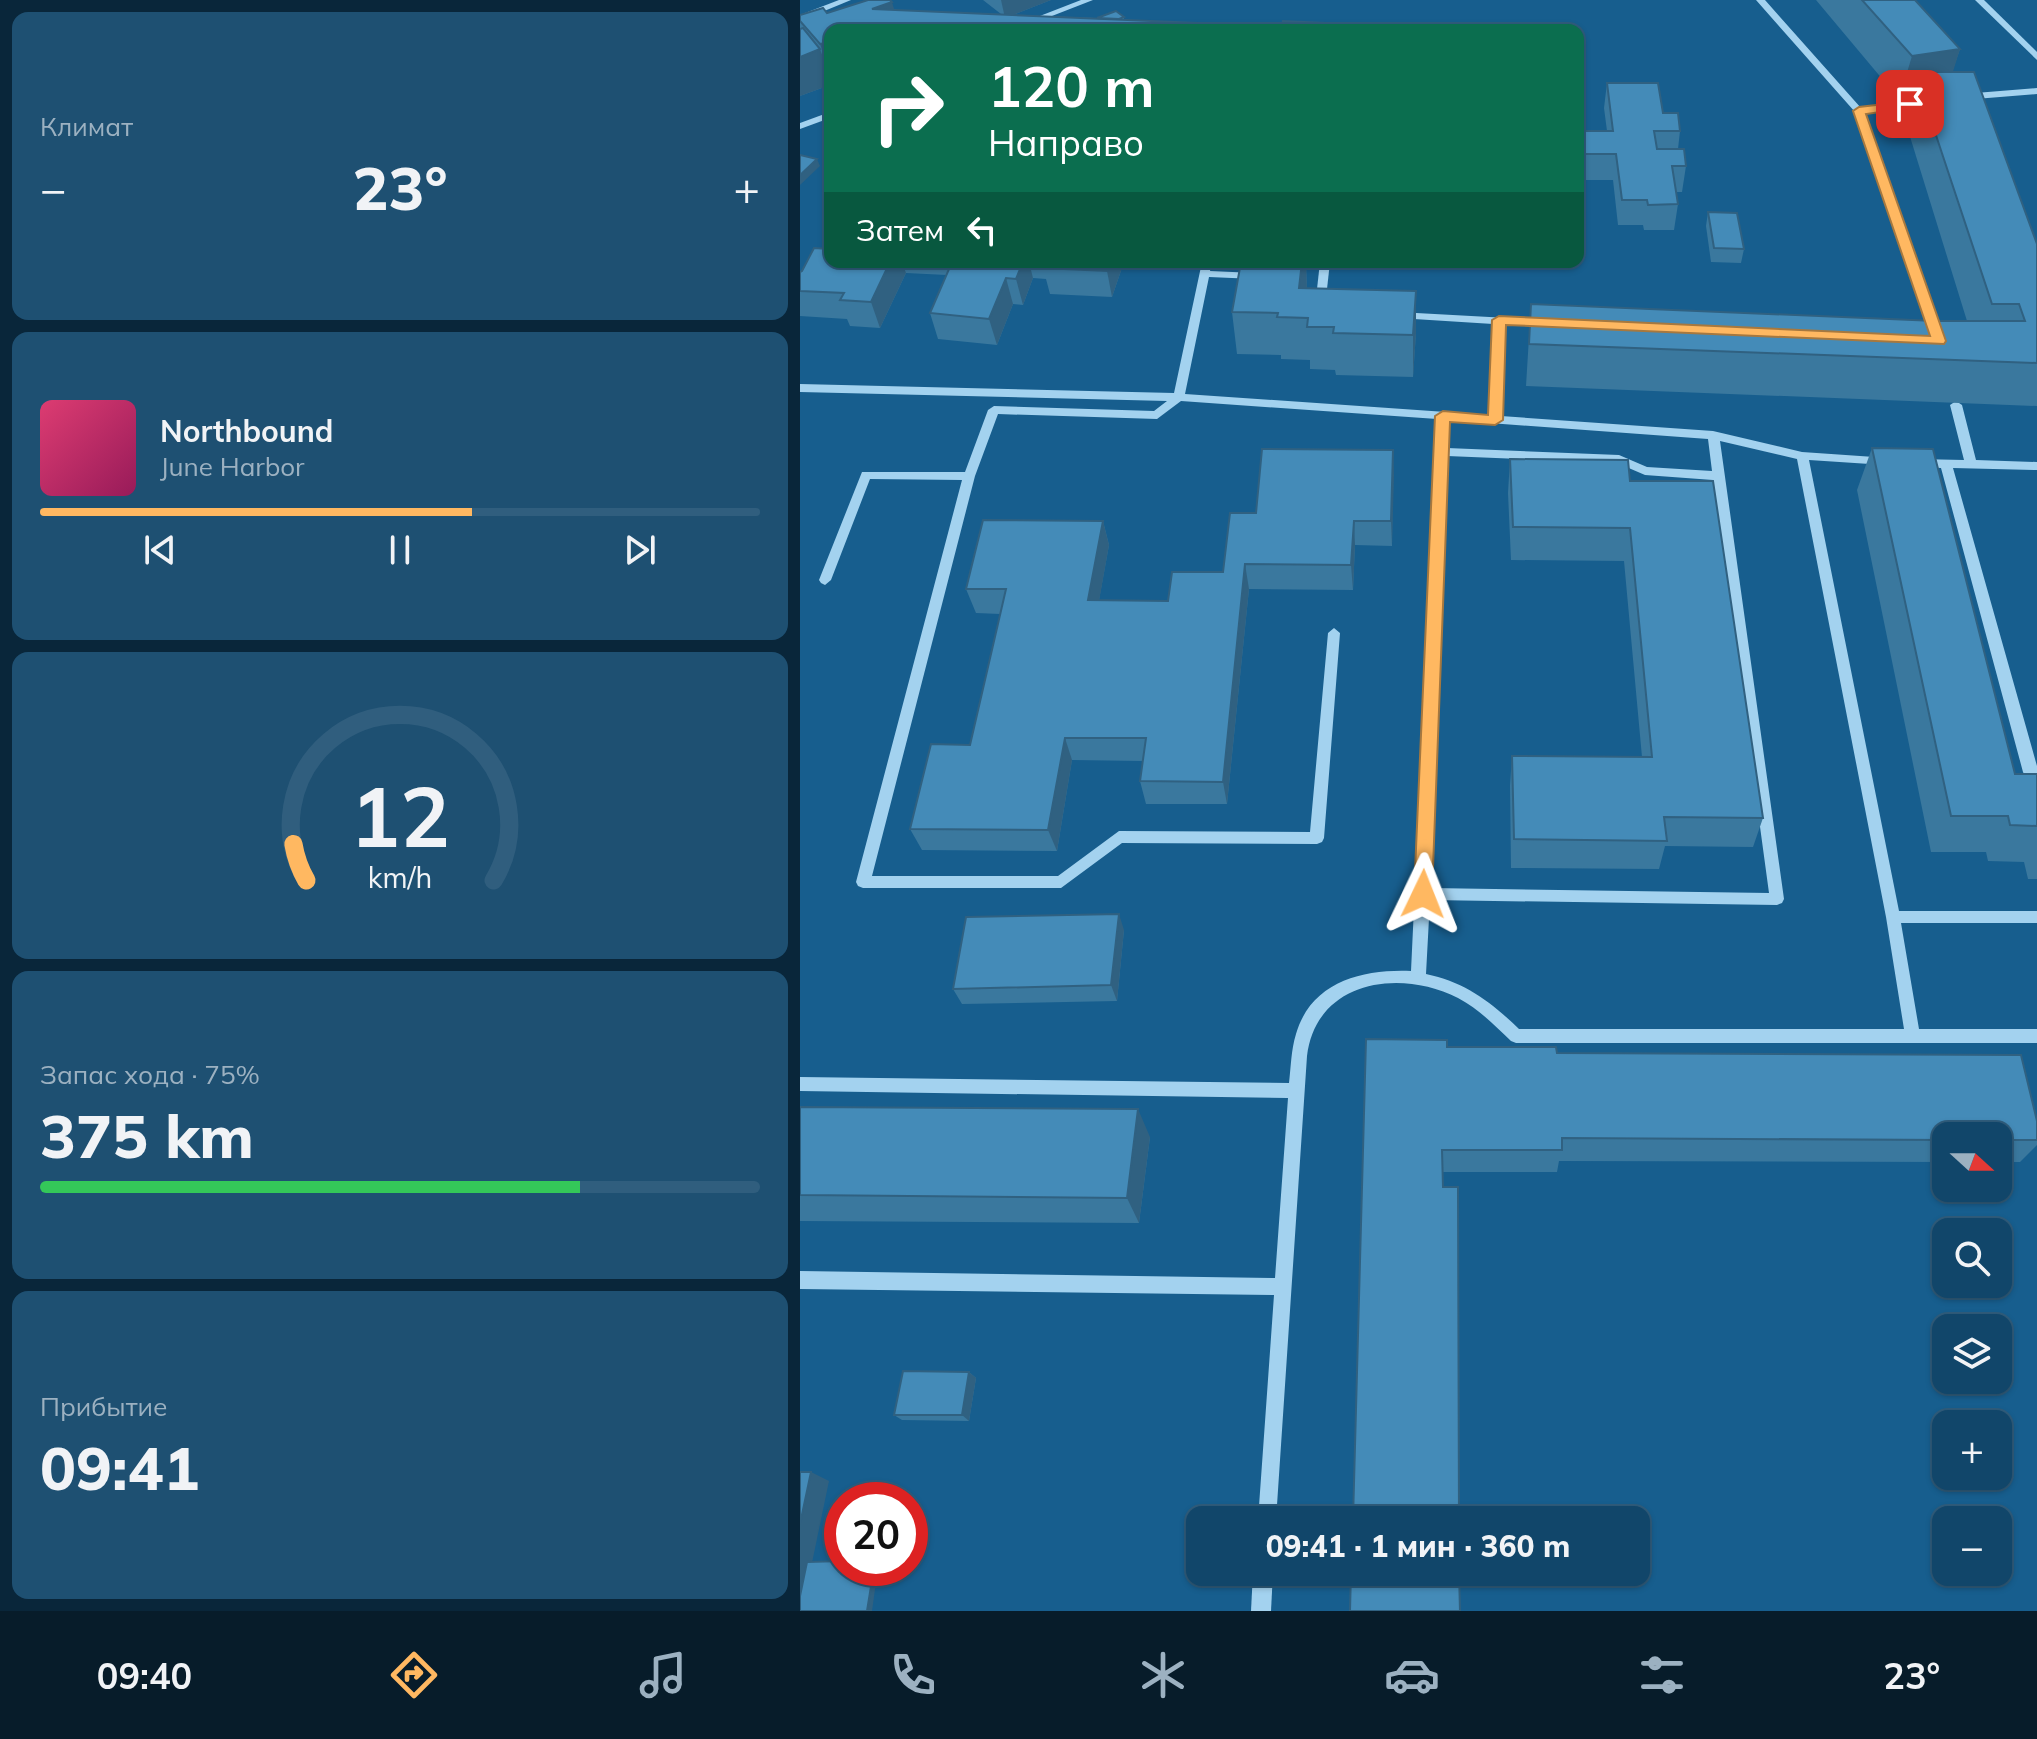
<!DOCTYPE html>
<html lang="ru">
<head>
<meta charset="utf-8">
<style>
  :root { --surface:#11466a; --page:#1e5072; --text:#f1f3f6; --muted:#9cb1c1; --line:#305e7e; --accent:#ffb861 }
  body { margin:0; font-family:Mulish,sans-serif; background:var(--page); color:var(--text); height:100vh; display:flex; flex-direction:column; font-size:30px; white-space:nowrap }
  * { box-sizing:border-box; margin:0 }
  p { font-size:26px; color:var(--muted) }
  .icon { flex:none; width:44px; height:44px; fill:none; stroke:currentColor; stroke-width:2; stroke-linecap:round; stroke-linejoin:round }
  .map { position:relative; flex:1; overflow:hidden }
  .details { display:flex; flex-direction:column; gap:12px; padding:12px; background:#09263a; width:800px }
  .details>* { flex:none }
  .guide { position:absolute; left:24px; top:24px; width:760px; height:244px; border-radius:16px; box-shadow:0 2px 6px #0004,0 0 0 2px var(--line); background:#0b6e4f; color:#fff; overflow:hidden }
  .needle { width:52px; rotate:111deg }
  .tools { position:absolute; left:1132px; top:1122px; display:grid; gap:16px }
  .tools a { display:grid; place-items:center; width:80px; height:80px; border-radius:16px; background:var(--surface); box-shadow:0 2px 6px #0004,0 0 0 2px var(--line); font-size:40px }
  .speed { position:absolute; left:24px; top:1482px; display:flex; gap:16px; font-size:40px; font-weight:700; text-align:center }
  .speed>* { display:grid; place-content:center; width:104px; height:104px; border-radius:50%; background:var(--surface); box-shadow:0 2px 6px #0004,0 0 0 2px var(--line); line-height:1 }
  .speed .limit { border:12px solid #d22; background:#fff; color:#111 }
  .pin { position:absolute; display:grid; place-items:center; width:68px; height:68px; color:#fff; margin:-34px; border-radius:16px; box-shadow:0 4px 12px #0006 }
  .me { position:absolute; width:88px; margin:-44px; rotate:2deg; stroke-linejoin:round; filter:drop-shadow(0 0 6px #0008) }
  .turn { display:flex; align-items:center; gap:28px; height:168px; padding:0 32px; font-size:36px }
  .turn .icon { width:104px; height:104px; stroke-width:2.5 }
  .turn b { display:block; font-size:56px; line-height:68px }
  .then { display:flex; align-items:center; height:76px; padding:0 32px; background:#0003; gap:16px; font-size:30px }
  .big { font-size:60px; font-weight:800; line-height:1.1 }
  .details .widget { flex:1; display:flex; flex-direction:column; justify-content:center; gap:12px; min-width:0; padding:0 28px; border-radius:16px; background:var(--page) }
  .details .dial { align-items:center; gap:0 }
  .dial svg { height:208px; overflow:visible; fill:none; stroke:var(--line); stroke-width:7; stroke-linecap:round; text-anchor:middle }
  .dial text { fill:var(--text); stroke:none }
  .song { display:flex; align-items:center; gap:24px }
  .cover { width:96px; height:96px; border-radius:12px; background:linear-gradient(135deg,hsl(340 70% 55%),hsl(330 70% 35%)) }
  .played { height:8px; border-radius:4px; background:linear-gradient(90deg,var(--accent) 60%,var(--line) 60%) }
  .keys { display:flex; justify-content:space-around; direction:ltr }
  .heat { display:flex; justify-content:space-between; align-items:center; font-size:44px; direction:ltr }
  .charge { height:12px; border-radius:6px; background:linear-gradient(90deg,#34c759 75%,var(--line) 0) }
  .trip { position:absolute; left:386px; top:1506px; width:464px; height:80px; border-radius:16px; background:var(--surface); box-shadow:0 2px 6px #0004,0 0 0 2px var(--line); font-weight:800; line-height:80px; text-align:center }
  .tab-bar { display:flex; height:128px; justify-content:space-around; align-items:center; background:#071c2a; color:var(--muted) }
  .tab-bar .icon { width:56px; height:56px }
  .tab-bar .selected { color:var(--accent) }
  .tab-bar b { font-size:36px; color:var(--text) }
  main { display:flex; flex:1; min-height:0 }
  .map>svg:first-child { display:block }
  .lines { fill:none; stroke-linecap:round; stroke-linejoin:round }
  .minor { fill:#a3d2ef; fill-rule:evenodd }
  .wall { fill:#3a789e }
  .shaded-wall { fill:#306181 }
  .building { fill:#448bb8; stroke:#306181; stroke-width:2 }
  .route { fill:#ffb861; stroke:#a6783f; stroke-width:2 }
</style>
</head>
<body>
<main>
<section class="details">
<div class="widget"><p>Климат</p>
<div class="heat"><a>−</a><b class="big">23°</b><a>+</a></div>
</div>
<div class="widget">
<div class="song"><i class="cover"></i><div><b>Northbound</b><p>June Harbor</p></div></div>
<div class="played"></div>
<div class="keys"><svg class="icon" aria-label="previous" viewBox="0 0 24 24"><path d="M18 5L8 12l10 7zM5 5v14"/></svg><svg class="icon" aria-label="pause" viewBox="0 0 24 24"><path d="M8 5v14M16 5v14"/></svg><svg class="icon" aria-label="next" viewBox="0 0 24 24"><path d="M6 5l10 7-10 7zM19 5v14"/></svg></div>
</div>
<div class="widget dial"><svg viewBox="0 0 100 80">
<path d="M14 69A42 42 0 1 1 86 69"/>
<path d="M14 69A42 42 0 0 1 9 55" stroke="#ffb861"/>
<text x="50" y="56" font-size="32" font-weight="700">12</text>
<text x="50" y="72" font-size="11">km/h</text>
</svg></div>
<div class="widget"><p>Запас хода · 75%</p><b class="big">375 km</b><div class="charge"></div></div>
<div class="widget"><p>Прибытие</p><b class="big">09:41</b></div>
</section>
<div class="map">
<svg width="1237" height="1611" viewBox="0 0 1237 1611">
  <rect width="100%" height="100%" fill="#175e8e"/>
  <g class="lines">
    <g class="minor">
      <path d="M39,0H51L0,21V15Z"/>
      <path d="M281,0H293L216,30H204Z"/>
      <path d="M956,0H965L1061,108L1123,99L1128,102L1123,105L1064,113L1142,337L1141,340H1133L1132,337L1055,112Z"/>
      <path d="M1175,0H1184L1237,52V60Z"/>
      <path d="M1237,88V94L1163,100L1158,97L1163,94Z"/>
      <path d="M30,112V118L0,129V123Z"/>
      <path d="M402,262H412L410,271L455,273L460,276L455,279L409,277L385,394L689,415L693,324L598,318L593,315L598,312L745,320L749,321V325L704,324L701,416L913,431L1002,452L1089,458L1091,461L1085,465L1009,460L1099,911H1237V923H1101L1119,1029H1237V1043H716L711,1041C694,1025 679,1009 658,998C599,968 516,981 507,1056L476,1520H458L474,1295L0,1289V1271L475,1278L488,1098L0,1091V1077L489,1083C491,1067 491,1050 496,1034C511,982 562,969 611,971L637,419L381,401L357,419L198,414L175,476L72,876H258L319,831L510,832L528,633L534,628L540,633L524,838L522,842L517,844L322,843L261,888H63L58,886L56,882L162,480L70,479L31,580L25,585L21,583L19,580L62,472H165L188,410L194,406L354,411L367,401L0,392V384L374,393ZM649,420L908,439L912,471L847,467L819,455L647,448ZM920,441L997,459L1086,917L1104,1029H719C691,1002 665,982 626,974L630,900L977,905L982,903L984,899ZM647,456L817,463L845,475L913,480L969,893L631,888Z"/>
      <path d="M520,262H530L525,307L520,310L515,307Z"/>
      <path d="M1156,401L1162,405L1176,460L1237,462V470L1153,468L1237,766V778L1225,776L1223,772L1141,468L1117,467L1111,463L1117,459L1164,460L1150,405Z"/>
      <path d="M453,1572H473L471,1611H451Z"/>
    </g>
  </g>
  <g class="wall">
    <path d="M183,0H251L213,15L297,18L324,17V20L445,25L547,24V30H30V85L0,96V15L94,10L201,14Z"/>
    <path d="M1016,0H1115L1160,49L1152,72L1237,244V406L726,386L731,304L1137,325L1138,321H1167L1103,114L1108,97L1099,99Z"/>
    <path d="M807,83L863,113L880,131L878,149L886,166L882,192H876L878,204L874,230H844L843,225H818L813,180H778V131H807L804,108Z"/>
    <path d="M30,211V238L24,222Z"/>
    <path d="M908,212L944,249L941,263L911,262L906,226Z"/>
    <path d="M30,262H324L312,297L250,294L246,279L233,278L223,305L213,304L197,345L138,339L130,313L147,275L106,273L80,328L50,326L47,319L0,316V272Z"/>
    <path d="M506,266L507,288L616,291V333L613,377L536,375L535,370L510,369V360L481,359V355L437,354L432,312Z"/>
    <path d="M1072,448L1215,774H1237V879H1228L1224,862L1188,861L1186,852H1131L1057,490Z"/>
    <path d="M593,450L592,546L555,545L553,590L449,589L427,804H346L340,781L343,761L272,760L257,851L122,850L110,829L170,745L200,614L176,613L166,589L303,521L309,545L299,600L368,601L423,572L456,513Z"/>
    <path d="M710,459L830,481L963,818L953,847L865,846L859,869L711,868L710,786L712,756L842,757L824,561L711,560L708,493Z"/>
    <path d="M324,930L317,1001L162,1004L153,989Z"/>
    <path d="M647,1047L757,1053L1237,1121V1145L1220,1162H1198V1136H1146V1162L759,1161L757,1172H643L553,1520Z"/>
    <path d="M0,1107L350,1137L339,1223L0,1221Z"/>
    <path d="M169,1372L176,1378L169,1421L102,1420L94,1415Z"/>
  </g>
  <g class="shaded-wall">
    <path d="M201,0H251L205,18Z"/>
    <path d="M92,2L100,30L72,9Z"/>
    <path d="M30,42V73L20,44Z"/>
    <path d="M20,49L30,77V85L0,96V57Z"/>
    <path d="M1160,49L1147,91L1115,72L1108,97L1099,99L1112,56Z"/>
    <path d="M17,159L20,166L0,185V175Z"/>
    <path d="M90,262H102L106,273L80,328L71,302Z"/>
    <path d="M223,262H229L233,278L223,305L216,279Z"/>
    <path d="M310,262H324L312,297L307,271Z"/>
    <path d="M502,262H506L507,289L499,288Z"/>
    <path d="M206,278L213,304L197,345L189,319Z"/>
    <path d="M616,291V333L613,377V335Z"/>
    <path d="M593,450L594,475L592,546L591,521Z"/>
    <path d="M303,521L309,545L295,624L288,600Z"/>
    <path d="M554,521L555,545L553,590L551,565Z"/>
    <path d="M445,564L449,589L427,804L423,782Z"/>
    <path d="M265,738L272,760L257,851L248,830Z"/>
    <path d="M319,914L324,930L317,1001L311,985Z"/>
    <path d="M338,1109L350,1137L339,1223L327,1198Z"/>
    <path d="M169,1372L176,1378L169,1421L162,1415Z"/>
    <path d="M11,1472L29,1481L2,1611H0V1524Z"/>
    <path d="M74,1568H78L72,1611H67Z"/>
  </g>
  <g class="building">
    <path d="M68,0H90L92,2L72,9L445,25H482L483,21L547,24L546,30H30V42L20,44L0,21V15L23,8L27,13Z"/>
    <path d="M1062,0H1115L1160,49L1112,56Z"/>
    <path d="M316,11L324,17L319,19L297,18Z"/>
    <path d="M3,28L20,49L0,57V29Z"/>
    <path d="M1115,72H1174L1237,244V363L729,344L731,304L1136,321L1139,335L1138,321H1225L1219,304H1192Z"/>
    <path d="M807,83H858L863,113H878L880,131H854L857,149H884L886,166H872L878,204L848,205L847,200H822L816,154H778V131H813Z"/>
    <path d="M0,155L17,159L0,175Z"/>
    <path d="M30,211V222H24Z"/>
    <path d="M908,212L937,213L944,249L914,248Z"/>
    <path d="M14,248L30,249V262H90L71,302L40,300L44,293L0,291V272L2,271Z"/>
    <path d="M152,262H223L216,279L206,278L189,319L130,313Z"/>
    <path d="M245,262H310L307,271L243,268Z"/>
    <path d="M441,262H502L499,288L616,291L613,335L533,333L534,327H507L508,318L477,317L478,313L432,312Z"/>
    <path d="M1072,448L1133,449L1215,774H1237V826L1210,825L1208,816H1151Z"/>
    <path d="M462,449L593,450L591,521H554L551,565L445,564L423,782L340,781L346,738H265L248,830L110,829L131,744L170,745L206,589H166L183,520L303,521L288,600L368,601L372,572H423L430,513H456Z"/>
    <path d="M710,459L828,460L830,481H913L963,818L864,817L867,841L714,839L712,756L852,757L830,528L713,527Z"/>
    <path d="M319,914L311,985L153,989L166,917Z"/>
    <path d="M566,1039L647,1040V1047H756L757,1053L1221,1055L1237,1121V1140H1198V1136H1146V1140L762,1138V1150H642L643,1187H658L659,1520H553Z"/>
    <path d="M0,1107L338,1109L327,1198L0,1195Z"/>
    <path d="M103,1371L169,1372L162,1415H94Z"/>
    <path d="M0,1472H11L0,1524Z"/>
    <path d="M42,1561V1568H74L67,1611H0V1596L7,1562Z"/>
    <path d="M551,1572H659L660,1611H550Z"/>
  </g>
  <path class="route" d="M1110,101L1115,102V107L1066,114L1146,341L1144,344L706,325L703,420L695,425L650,422L632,894L630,900H616L614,894L635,416L643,411L688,415L692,320L699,316L1130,336L1053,111L1059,107Z"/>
</svg>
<div class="tools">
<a><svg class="needle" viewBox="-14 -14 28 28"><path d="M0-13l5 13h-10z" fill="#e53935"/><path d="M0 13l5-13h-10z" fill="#9cb1c1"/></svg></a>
<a><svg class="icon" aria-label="search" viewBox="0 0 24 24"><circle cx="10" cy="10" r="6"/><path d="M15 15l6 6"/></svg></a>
<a><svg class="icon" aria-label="layers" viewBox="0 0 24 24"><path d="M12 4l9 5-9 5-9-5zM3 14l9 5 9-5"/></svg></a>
<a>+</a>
<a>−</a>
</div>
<div class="speed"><div class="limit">20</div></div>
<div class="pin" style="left:1110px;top:104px;background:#d93025"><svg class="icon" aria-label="arrive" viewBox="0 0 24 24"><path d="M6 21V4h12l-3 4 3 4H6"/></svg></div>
<svg class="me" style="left:623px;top:894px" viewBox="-20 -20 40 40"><path d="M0-17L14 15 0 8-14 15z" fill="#ffb861" stroke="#fff" stroke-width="4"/></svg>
<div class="trip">09:41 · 1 мин · 360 m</div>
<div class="guide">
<div class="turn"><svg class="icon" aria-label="right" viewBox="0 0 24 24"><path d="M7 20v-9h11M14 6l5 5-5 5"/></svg><div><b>120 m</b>Направо</div></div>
<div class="then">Затем<svg class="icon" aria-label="left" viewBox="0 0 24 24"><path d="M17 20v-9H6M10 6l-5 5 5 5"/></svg></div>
</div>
</div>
</main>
<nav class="tab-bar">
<b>09:40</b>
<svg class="icon selected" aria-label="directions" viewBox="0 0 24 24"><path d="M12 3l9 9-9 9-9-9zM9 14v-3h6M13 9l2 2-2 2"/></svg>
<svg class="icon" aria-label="music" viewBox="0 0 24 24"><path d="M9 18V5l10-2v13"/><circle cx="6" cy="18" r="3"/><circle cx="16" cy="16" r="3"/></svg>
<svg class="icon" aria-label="phone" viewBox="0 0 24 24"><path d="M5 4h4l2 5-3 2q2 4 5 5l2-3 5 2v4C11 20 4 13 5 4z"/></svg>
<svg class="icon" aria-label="climate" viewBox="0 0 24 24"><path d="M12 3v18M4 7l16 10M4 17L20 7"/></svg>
<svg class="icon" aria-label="car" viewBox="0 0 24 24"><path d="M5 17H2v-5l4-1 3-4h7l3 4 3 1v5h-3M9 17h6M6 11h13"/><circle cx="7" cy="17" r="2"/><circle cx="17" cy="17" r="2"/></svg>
<svg class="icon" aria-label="filters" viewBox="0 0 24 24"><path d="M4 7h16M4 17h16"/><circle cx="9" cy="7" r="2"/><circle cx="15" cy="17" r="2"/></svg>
<b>23°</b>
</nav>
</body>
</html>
